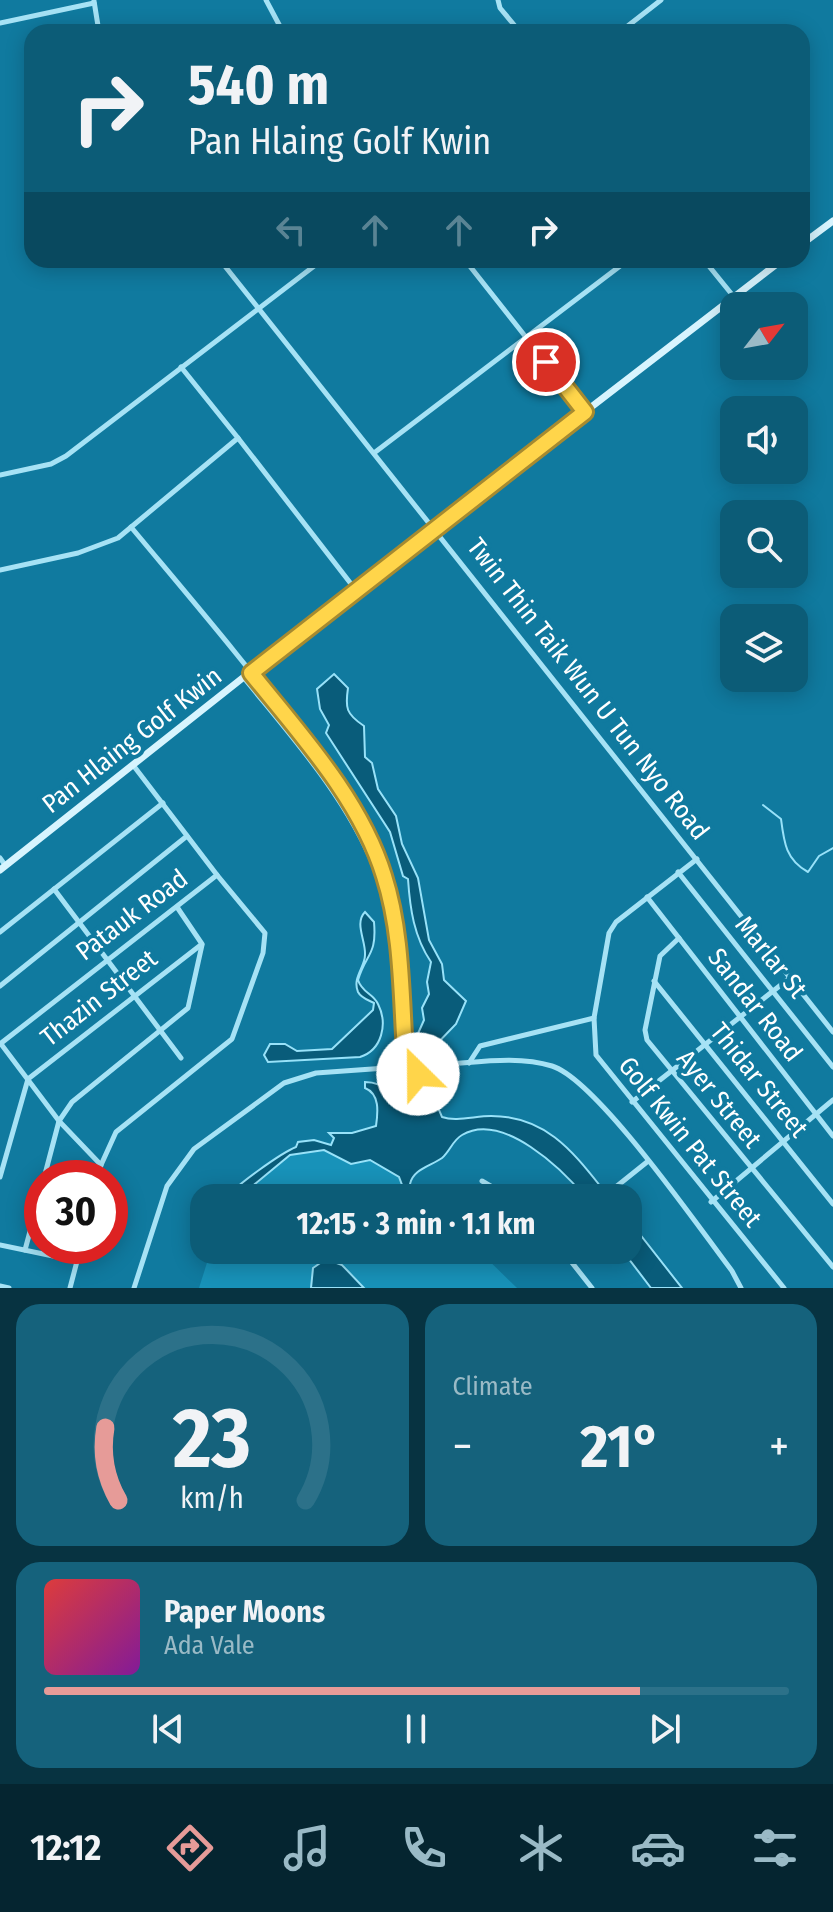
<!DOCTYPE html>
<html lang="en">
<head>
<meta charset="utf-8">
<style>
  :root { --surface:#0c5c77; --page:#15627c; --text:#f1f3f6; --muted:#9abac6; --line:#2c7189; --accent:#e69b98 }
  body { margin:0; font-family:"Fira Sans Condensed",sans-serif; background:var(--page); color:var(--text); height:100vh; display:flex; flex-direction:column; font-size:30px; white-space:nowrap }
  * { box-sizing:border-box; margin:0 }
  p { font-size:26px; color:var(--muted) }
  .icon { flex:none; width:44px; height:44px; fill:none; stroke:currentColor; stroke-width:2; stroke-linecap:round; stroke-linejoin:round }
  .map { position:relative; height:1288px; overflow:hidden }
  .sheet { display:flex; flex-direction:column; gap:16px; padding:16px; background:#073341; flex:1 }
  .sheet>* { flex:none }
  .hud { position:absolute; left:24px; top:24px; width:786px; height:244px; border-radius:24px; box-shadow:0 4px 20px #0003; background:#0c5c77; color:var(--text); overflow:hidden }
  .needle { width:52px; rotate:59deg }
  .fabs { position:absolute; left:720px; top:292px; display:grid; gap:16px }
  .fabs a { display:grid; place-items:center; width:88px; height:88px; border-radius:16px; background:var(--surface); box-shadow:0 4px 20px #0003; font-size:40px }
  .speed { position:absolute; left:24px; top:1160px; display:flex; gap:16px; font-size:40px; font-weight:700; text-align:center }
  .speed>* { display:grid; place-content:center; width:104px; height:104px; border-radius:50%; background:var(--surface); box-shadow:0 4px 20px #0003; line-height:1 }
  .speed .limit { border:12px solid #d22; background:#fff; color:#111 }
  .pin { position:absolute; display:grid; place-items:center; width:68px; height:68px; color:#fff; margin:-34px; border:4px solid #fff; border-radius:50%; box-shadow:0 2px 8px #0007 }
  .me { position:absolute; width:88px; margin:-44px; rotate:337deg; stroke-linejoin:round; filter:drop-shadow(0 0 6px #0008) }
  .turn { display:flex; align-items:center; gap:28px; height:168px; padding:0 32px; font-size:36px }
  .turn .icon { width:104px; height:104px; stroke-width:2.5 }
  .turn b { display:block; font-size:56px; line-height:68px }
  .lanes { display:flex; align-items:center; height:76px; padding:0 32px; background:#0003; justify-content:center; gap:40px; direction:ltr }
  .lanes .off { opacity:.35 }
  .big { font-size:60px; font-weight:700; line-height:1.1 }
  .sheet .card { flex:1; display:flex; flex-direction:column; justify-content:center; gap:12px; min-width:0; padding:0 28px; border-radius:24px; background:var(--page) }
  .sheet .dial { align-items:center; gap:0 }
  .dial svg { height:208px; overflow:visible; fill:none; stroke:var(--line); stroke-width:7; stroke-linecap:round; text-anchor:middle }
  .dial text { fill:var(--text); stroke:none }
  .song { display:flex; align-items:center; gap:24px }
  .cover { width:96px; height:96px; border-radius:12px; background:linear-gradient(135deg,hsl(0 70% 55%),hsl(290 70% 35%)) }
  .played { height:8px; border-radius:4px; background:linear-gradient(90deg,var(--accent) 80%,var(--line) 80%) }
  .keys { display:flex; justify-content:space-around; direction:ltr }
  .heat { display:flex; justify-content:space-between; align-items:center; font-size:44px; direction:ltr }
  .sheet .tiles { flex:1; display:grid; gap:16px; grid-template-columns:1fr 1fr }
  .card:last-child { grid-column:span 2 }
  .trip { position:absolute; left:190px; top:1184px; width:452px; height:80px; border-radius:24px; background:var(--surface); box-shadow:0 4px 20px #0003; font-weight:700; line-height:80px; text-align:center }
  .tabs { display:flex; height:128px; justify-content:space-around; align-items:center; background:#052530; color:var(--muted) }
  .tabs .icon { width:56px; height:56px }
  .tabs .current { color:var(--accent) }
  .tabs b { font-size:36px; color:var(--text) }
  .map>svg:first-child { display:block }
  .green { fill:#1892b9 }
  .water { fill:#095c7a; stroke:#98e2f9; stroke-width:2 }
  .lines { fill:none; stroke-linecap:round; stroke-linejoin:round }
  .stream { stroke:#98e2f9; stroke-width:2 }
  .street { stroke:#a6e2f5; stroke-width:5 }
  .secondary { stroke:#d7f4fe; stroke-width:7 }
  .route-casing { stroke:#a68a30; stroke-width:20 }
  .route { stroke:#ffd54a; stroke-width:14 }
  .labels { text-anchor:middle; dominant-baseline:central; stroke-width:8; stroke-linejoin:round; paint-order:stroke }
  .street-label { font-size:26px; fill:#fff; stroke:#107a9f }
</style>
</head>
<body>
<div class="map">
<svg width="833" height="1288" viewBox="0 0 833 1288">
  <rect width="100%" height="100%" fill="#107a9f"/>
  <g class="green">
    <path d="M378,1139L412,1198H234L286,1154Z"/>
    <path d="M211,1250H478L517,1288H199Z"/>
  </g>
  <g class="water">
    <path d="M334,674L348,688C345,708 346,714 364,726L365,757L372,763L378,789L396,816L402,844L418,878L429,940L442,964L444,980L466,1001L456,1024L429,1052L416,1038L424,1020L422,1008L429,994L427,982L431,962C414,937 410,909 408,879L403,876L390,832L326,733L329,725L320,709L317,689Z"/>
    <path d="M365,912L374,922C377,956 366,953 358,980C362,993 373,993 378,1004C388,1024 382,1050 360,1057L268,1062L264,1055L270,1044H285L297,1051L332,1049L373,1010L374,1003C368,1000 361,998 358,992C352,978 365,967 365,955C366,941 354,923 365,912Z"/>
    <path d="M430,1080L437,1084L433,1096L442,1117C456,1122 475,1116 491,1116C544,1116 571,1149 601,1187L586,1198C563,1170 503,1111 462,1135C453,1140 450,1151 442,1158C431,1166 413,1169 410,1184L416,1198H407L399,1177L370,1160L351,1164L324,1150L290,1155L238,1198H226C235,1186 281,1153 296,1147L298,1142L314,1140L331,1145L334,1138L329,1133H352L376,1126C378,1112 380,1094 365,1088V1082C394,1082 400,1113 430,1080Z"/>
    <path d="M628,1219L682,1288H651L622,1250H628Z"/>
    <path d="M326,1259L342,1265L364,1288H311L313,1268Z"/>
  </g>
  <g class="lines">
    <path class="stream" d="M763,805L781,819C784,843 786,860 808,872L819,856L833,848"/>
    <g class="street">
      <path d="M266,0L283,32"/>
      <path d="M498,0L500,8L520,32"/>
      <path d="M94,1L99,32"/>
      <path d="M0,23L94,3"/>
      <path d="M620,32L661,0"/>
      <path d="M220,260L833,1032"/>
      <path d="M465,260L585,412"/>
      <path d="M704,260L734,297"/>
      <path d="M238,438L355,589"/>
      <path d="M374,453L628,260"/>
      <path d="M0,475L51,464L66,456L322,260"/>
      <path d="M131,527C191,599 252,670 307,745C337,786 369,828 384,876C402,932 401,993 405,1051"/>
      <path d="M0,570L78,553L118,538L238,438L181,367"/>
      <path d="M244,678C292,737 347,798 375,869C396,921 396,996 400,1051"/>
      <path d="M0,858L5,865"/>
      <path d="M697,859L616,922L609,933L594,1018L596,1055L784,1288"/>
      <path d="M678,872L833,1067"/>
      <path d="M54,889L181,1058"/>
      <path d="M647,897L833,1136"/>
      <path d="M0,932L163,803"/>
      <path d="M679,938L660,956L645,1030L647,1040L833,1267"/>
      <path d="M654,981L833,1204"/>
      <path d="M0,986L187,836"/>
      <path d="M0,1044L217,875L133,765"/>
      <path d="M1,1044L59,1121L101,1165L98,1178"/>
      <circle cx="402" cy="1068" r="16"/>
      <path d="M469,1063L480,1046L594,1018"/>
      <path d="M419,1065C461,1066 511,1053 552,1066C597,1080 699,1228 732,1271L741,1288"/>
      <path d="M632,1102L791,977"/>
      <path d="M101,1165L116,1132L232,1039L263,953L265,933L217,875"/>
      <path d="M0,1177L28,1079L202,944L177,907"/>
      <path d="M44,1178L59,1121L72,1102L188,1008L202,945"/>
      <path d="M482,1181L511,1198"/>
      <path d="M602,1198L647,1162"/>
      <path d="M711,1202L833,1100"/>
      <path d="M0,1245L77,1261"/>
      <path d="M25,1250L42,1187"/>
      <path d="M562,1250L592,1288"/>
      <path d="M0,1286L9,1288"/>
      <path d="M70,1288L81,1246"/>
      <path d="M134,1288L167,1186L194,1149L284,1083L316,1073L386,1068"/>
    </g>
    <g class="secondary">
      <path d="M802,244L833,221"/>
      <path d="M0,870L355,589L782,260"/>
    </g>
  </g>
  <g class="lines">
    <defs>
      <path id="route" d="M418,1074V1061L405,1051C401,993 402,932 384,876C361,800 300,734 251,673L585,412L546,362"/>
    </defs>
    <use href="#route" class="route-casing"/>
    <use href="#route" class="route"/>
  </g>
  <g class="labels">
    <g class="street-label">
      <text transform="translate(588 689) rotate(52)">Twin Thin Taik Wun U Tun Nyo Road</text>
      <text transform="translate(132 740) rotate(-38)">Pan Hlaing Golf Kwin</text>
      <text transform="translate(132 915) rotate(-37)">Patauk Road</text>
      <text transform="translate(771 957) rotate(51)">Marlar St</text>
      <text transform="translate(99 998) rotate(-38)">Thazin Street</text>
      <text transform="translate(755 1005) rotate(52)">Sandar Road</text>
      <text transform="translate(759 1080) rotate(51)">Thidar Street</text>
      <text transform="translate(719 1099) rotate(51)">Ayer Street</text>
      <text transform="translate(690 1142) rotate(51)">Golf Kwin Pat Street</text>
    </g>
  </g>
</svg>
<div class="fabs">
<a><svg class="needle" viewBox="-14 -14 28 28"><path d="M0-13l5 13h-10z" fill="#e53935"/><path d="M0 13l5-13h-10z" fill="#9abac6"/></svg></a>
<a><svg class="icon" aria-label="sound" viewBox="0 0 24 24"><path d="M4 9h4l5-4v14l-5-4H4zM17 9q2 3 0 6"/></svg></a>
<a><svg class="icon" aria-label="search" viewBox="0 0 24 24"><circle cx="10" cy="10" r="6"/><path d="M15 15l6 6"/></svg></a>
<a><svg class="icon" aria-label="layers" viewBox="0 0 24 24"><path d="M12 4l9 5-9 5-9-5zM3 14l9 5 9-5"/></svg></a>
</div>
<div class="speed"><div class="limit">30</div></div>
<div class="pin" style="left:546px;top:362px;background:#d93025"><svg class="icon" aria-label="arrive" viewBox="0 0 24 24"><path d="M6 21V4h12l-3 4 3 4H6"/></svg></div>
<svg class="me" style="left:418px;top:1074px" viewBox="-20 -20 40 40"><circle r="19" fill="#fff"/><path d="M0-13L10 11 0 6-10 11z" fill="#ffd54a"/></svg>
<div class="trip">12:15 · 3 min · 1.1 km</div>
<div class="hud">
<div class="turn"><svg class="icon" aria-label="right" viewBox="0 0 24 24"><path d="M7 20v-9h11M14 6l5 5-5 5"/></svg><div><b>540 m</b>Pan Hlaing Golf Kwin</div></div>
<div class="lanes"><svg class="icon off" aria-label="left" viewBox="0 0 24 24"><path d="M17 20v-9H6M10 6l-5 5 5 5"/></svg><svg class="icon off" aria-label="ahead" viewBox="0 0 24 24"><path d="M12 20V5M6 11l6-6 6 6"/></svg><svg class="icon off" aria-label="ahead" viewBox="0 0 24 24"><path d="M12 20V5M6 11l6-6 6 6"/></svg><svg class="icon" aria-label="right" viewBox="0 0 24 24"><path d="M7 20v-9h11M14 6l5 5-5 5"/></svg></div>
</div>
</div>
<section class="sheet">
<div class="tiles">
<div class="card dial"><svg viewBox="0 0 100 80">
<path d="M14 69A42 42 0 1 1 86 69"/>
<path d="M14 69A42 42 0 0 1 9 41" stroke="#e69b98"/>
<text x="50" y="56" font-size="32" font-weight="700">23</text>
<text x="50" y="72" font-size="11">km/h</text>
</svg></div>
<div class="card"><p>Climate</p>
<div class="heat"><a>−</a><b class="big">21°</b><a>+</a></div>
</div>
<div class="card">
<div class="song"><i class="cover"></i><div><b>Paper Moons</b><p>Ada Vale</p></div></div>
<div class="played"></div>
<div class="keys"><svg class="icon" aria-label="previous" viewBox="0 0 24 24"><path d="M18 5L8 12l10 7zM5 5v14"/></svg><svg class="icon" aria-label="pause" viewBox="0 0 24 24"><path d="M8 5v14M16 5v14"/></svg><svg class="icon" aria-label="next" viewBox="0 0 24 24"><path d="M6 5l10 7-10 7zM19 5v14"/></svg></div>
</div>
</div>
</section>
<nav class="tabs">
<b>12:12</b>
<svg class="icon current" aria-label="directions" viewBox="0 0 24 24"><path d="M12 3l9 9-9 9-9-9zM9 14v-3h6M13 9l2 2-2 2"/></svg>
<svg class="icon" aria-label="music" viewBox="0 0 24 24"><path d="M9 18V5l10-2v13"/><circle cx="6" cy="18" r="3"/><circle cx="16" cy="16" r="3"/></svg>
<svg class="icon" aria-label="phone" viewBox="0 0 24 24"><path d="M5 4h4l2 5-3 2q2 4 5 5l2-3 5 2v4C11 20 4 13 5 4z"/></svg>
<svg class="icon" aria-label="climate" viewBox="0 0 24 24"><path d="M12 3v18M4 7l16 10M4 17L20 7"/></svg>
<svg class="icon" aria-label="car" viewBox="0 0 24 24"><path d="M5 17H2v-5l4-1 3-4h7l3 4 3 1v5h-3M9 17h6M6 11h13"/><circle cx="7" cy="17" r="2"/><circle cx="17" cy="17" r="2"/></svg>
<svg class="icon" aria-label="filters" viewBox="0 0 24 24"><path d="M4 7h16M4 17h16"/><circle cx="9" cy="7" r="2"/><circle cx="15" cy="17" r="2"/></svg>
</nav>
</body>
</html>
